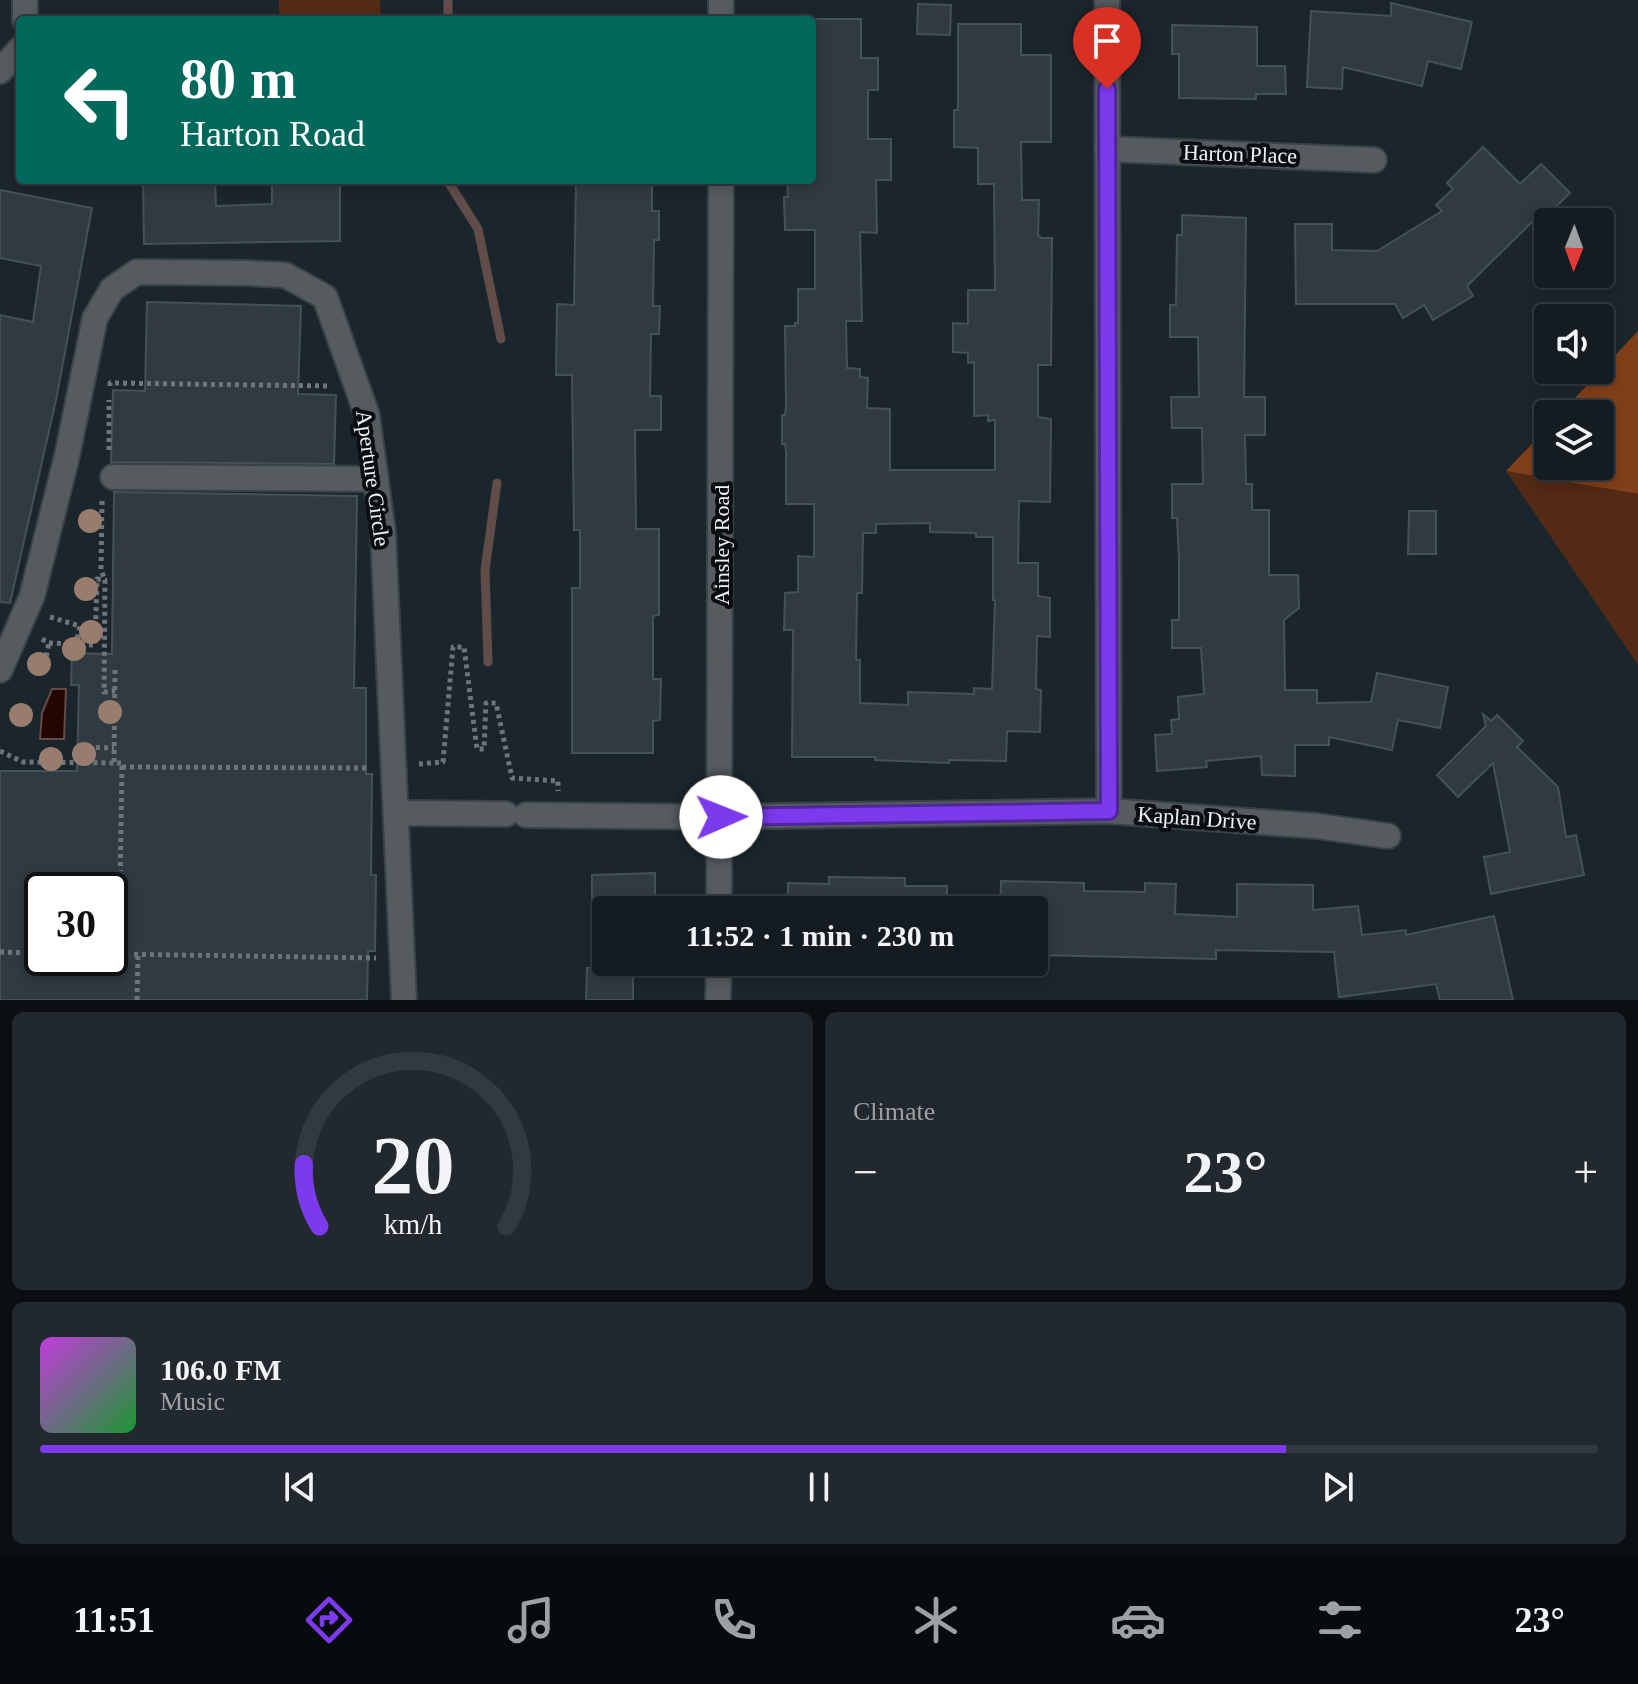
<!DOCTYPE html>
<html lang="en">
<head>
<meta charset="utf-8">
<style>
  :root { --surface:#141c21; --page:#21292e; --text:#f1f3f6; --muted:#9da1a5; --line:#333a3f; --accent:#7c3aed }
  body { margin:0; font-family:"Times New Roman",serif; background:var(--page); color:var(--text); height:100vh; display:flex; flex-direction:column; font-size:30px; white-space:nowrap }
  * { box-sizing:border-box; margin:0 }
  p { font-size:26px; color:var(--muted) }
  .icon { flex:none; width:44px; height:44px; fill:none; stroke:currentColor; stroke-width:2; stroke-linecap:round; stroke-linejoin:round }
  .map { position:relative; height:1000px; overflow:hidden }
  .details { display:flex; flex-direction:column; gap:12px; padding:12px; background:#0b0f12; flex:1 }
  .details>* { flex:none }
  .top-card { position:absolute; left:16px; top:16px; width:800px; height:168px; border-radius:8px; box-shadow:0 4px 12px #0003,0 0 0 2px var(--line); background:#00695c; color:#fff; overflow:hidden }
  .needle { width:52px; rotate:181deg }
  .fabs { position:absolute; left:1534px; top:208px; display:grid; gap:16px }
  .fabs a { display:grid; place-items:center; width:80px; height:80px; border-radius:8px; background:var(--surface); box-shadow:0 4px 12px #0003,0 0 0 2px var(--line); font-size:40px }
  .speed { position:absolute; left:24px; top:872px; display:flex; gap:16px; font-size:40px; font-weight:700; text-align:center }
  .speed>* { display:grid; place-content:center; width:104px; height:104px; border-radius:50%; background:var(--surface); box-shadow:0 4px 12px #0003,0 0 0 2px var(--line); line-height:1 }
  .speed .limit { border:4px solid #111; border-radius:12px; background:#fff; color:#111 }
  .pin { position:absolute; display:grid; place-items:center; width:68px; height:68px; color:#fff; margin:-82px -34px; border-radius:50% 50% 50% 0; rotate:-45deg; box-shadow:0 0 8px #0007 }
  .pin .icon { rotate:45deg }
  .me { position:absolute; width:88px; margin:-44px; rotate:89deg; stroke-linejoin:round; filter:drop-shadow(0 0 6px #0008) }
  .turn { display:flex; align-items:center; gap:28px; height:168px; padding:0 32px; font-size:36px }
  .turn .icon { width:104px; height:104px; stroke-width:2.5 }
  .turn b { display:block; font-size:56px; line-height:68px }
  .big { font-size:60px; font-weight:700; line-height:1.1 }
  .details .widget { flex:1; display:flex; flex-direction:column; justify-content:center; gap:12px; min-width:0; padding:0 28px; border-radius:12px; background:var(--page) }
  .details .dial { align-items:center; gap:0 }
  .dial svg { height:208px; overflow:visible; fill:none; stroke:var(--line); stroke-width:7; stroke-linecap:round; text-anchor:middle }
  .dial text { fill:var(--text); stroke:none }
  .song { display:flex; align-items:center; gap:24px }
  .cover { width:96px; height:96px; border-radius:12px; background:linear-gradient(135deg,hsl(290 70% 55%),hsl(130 70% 35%)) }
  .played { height:8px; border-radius:4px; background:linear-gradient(90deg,var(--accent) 80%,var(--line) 80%) }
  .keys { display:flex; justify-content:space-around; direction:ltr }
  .heat { display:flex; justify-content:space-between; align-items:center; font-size:44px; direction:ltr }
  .details .tiles { flex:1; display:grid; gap:12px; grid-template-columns:1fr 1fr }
  .widget:last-child { grid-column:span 2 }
  .trip { position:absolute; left:592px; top:896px; width:456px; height:80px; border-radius:8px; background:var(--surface); box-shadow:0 4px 12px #0003,0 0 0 2px var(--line); font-weight:700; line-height:80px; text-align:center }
  .dock { display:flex; height:128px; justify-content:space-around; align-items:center; background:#080b0d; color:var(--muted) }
  .dock .icon { width:56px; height:56px }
  .dock .active { color:var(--accent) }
  .dock b { font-size:36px; color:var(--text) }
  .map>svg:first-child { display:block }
  .green { fill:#522a15 }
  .forest { fill:#813f19 }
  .water { fill:#250500; stroke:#614c4a; stroke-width:2 }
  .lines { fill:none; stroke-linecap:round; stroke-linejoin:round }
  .stream { stroke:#614c4a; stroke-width:9 }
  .building { fill:#2f3b41; stroke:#455158; stroke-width:2; fill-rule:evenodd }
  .minor-casing { stroke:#384348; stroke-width:28 }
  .path { stroke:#6c757a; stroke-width:5; stroke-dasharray:4 4; stroke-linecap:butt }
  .minor { stroke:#555b5e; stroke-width:24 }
  .tree { fill:#987c6e }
  .route-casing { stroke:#51269a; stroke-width:20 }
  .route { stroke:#7c3aed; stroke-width:14 }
  .labels { text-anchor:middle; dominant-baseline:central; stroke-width:8; stroke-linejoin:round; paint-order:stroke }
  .street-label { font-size:22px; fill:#ecf3f7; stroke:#0a0e11 }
</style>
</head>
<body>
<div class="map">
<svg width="1638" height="1000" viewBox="0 0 1638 1000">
  <rect width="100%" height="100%" fill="#1b262c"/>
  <g class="green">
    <path d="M279,0H380L381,20H279Z"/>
    <path d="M1506,471L1638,494V665Z"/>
  </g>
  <path class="forest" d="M1638,331V494L1506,471L1548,427V466H1600V414H1560Z"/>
  <path class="water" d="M52,689H66L64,739H40L42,713Z"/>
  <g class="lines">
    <g class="stream">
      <path d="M448,20V0"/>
      <path d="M447,180L478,229L501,339"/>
      <path d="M488,662L485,570L497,483"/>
    </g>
  </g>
  <g class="building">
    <path d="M1391,3L1472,22L1461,69L1428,61L1422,86L1343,67L1342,89L1307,87L1311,11L1391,16Z"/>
    <path d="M918,4L951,5L950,35L917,34Z"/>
    <path d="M812,19H861V58H878V90H868V139H891V180H876L877,233L860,232L862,321H846L847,368L860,369V377L868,378L867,408L890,409V470H995V420L988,421V415L974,416V362L968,363V353L953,352V323L968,324V290H995L994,184H978V148L954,147V110H958V24H1021V55H1051V142H1021L1022,200H1039L1038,235L1041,238H1052L1051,365H1038V417L1051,419L1050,502L1019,501L1018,563H1038V596L1050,598V637L1037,636L1036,689L1041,690L1040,732L1007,731L1006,761L949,760V763L875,760V757H792L793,630H784L785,593L798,592V556L814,557V504H786V452L785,444H782V415H785L786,406L785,326H795V323H798V289H815V230H785L784,197H788L787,180H812V144H814ZM930,523V532L976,533V537H993V600H995L992,689L974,688V694L908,692V705L860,703V660H856L857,593H862L863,533H876V524Z"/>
    <path d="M1172,25L1257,27V66H1285L1286,94H1256V99L1179,98V54H1172Z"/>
    <path d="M1483,147L1520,184L1541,164L1570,193L1545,217L1541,213L1467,286L1473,296L1433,320L1424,305L1403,318L1395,304H1296L1295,224H1332V250L1377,251L1442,211L1436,205L1453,189L1447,183Z"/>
    <path d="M143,180H215L216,206L272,204V180H340V241L144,244Z"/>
    <path d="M576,180H652V211H659V240H654L653,306H660L659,334H651L650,396H661V430H635L636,529H659V615L653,616V679H661L660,720L653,721V753H572V588H580V530H574L572,375H556L557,304L574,305Z"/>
    <path d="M0,190L92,208L56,400L10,603L0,602V315L33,322L41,266L0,258Z"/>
    <path d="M1182,215L1246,218L1244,397H1265V435H1245L1246,484H1252V510H1269V575H1298L1299,608L1284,620L1285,690H1317V703L1371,702L1377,673L1448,687L1440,728L1398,720L1392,750L1329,737V745H1295V776L1262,775L1261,756L1206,761L1207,767L1157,771L1155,735L1172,734L1171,720L1179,719L1178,697L1204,694L1201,648H1172V620H1179V560L1177,518H1172V484H1203L1202,428H1172L1171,397H1199L1198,337H1170V305H1176L1177,235H1182Z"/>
    <path d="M147,302L301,306L298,394L336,395L334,464L111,462L113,390L145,391Z"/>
    <path d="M114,492L357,496L354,688H366V774H372L371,875H376L375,951H368L367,1000H0V771H77L79,685H71L72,653L112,654ZM42,890H110V961L42,960Z"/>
    <path d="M1409,511H1436V554H1408Z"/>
    <path d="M1483,714L1491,721L1497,715L1523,741L1517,747L1558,787L1566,837L1576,835L1584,875L1491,894L1484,857L1510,852L1493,763L1458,797L1437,775L1486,726Z"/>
    <path d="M655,873V910H610V900H592V875Z"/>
    <path d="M829,877L905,878V886H947V910H788V883L829,884Z"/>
    <path d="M1001,881L1084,883V891L1145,892V883L1176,884L1175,914L1237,917V884L1313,885V910L1358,906L1362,935L1406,930V935L1494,916L1513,1000H1440L1436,984L1339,997L1334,952L1216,950V959L1034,955V910H1000Z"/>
    <path d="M587,968H633V1000H586Z"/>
  </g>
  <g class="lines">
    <defs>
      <g id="minor">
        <path d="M1107,0L1109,811"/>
        <path d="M25,20V0"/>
        <path d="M721,20V0"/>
        <path d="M0,71L20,49"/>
        <path d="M1107,149L1374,160"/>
        <path d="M113,477L376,479"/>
        <path d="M0,670L32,596L67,456L95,318L112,289L137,272L246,273L285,275L325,297L367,415L383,532L404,1000"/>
        <path d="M396,813L506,814"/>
        <path d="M526,815L721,817L1109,811L1317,826L1388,836"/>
        <path d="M719,910L721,180"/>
        <path d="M718,1000L719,962"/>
      </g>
    </defs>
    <use href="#minor" class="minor-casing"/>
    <g class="path">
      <path d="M110,386V383L329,386"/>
      <path d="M109,450V400"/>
      <path d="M102,501L101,570L105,580"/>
      <path d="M50,617L80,626L76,644"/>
      <path d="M42,639L49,643L95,645L97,579L105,580L104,692L115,691"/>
      <path d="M115,670L114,763H122V767L120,883H126L125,954"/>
      <path d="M43,672L49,643"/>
      <path d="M80,747L114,748"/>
      <path d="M0,751L23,762L114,763"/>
      <path d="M419,764L443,762L453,647H464L477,749H484L486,703H496L512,778L558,781V791"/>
      <path d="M122,767L369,768"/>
      <path d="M0,952L42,953"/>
      <path d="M110,954L376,958"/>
      <path d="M137,1000L138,954"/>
    </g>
    <use href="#minor" class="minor"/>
  </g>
  <g class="tree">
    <circle cx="90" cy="521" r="12"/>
    <circle cx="86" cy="589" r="12"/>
    <circle cx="91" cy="632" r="12"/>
    <circle cx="74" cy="649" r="12"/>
    <circle cx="39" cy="664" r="12"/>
    <circle cx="110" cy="712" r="12"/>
    <circle cx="21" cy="715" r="12"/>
    <circle cx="84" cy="754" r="12"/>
    <circle cx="51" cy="759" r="12"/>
  </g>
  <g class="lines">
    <defs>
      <path id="route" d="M721,817L1109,811L1107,89"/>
    </defs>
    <use href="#route" class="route-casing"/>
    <use href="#route" class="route"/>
  </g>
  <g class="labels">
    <g class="street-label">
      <text transform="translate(1240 154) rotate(2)">Harton Place</text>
      <text transform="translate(373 478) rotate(82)">Aperture Circle</text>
      <text transform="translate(721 545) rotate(-90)">Ainsley Road</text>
      <text transform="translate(1197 818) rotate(4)">Kaplan Drive</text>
    </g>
  </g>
</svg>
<div class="fabs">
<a><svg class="needle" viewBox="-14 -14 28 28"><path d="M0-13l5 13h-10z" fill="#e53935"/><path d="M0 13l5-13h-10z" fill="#9da1a5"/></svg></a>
<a><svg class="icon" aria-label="sound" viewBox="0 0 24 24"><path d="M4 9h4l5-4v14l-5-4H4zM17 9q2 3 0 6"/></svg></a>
<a><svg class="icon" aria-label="layers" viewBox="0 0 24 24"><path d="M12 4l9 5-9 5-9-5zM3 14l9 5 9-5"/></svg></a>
</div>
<div class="speed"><div class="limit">30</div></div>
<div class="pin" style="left:1107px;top:89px;background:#d93025"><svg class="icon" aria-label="arrive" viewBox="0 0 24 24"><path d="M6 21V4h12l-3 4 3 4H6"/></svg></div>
<svg class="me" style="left:721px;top:817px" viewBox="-20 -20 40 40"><circle r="19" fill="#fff"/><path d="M0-13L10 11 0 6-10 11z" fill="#7c3aed"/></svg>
<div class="trip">11:52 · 1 min · 230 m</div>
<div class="top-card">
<div class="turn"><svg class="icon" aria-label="left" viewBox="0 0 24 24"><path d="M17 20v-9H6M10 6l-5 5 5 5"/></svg><div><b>80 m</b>Harton Road</div></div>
</div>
</div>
<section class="details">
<div class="tiles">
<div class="widget dial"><svg viewBox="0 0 100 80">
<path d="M14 69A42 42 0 1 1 86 69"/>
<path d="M14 69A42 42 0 0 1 8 45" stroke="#7c3aed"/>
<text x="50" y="56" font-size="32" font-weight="700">20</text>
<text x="50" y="72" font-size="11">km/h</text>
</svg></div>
<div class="widget"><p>Climate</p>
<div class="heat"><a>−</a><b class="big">23°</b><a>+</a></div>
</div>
<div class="widget">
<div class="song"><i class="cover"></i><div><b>106.0 FM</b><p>Music</p></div></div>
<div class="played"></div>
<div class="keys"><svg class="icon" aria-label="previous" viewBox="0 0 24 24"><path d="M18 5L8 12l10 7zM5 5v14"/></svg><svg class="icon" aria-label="pause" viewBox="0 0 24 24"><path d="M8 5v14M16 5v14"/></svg><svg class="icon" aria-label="next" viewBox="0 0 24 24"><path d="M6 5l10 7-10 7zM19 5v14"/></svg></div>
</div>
</div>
</section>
<nav class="dock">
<b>11:51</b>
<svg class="icon active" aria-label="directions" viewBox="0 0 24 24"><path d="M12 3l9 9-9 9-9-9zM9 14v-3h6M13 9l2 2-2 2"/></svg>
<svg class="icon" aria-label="music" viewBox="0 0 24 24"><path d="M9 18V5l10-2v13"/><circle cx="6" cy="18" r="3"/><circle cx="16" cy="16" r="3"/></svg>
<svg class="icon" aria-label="phone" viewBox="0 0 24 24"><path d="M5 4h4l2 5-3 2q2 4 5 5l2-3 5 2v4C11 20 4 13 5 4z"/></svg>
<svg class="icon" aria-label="climate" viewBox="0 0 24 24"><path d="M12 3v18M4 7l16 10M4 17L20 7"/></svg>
<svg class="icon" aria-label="car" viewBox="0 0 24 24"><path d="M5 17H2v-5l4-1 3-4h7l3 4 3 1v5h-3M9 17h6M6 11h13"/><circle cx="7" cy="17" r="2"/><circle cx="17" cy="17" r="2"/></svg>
<svg class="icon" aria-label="filters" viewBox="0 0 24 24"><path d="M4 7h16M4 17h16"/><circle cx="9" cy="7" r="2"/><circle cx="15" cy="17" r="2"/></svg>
<b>23°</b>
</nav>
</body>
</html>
